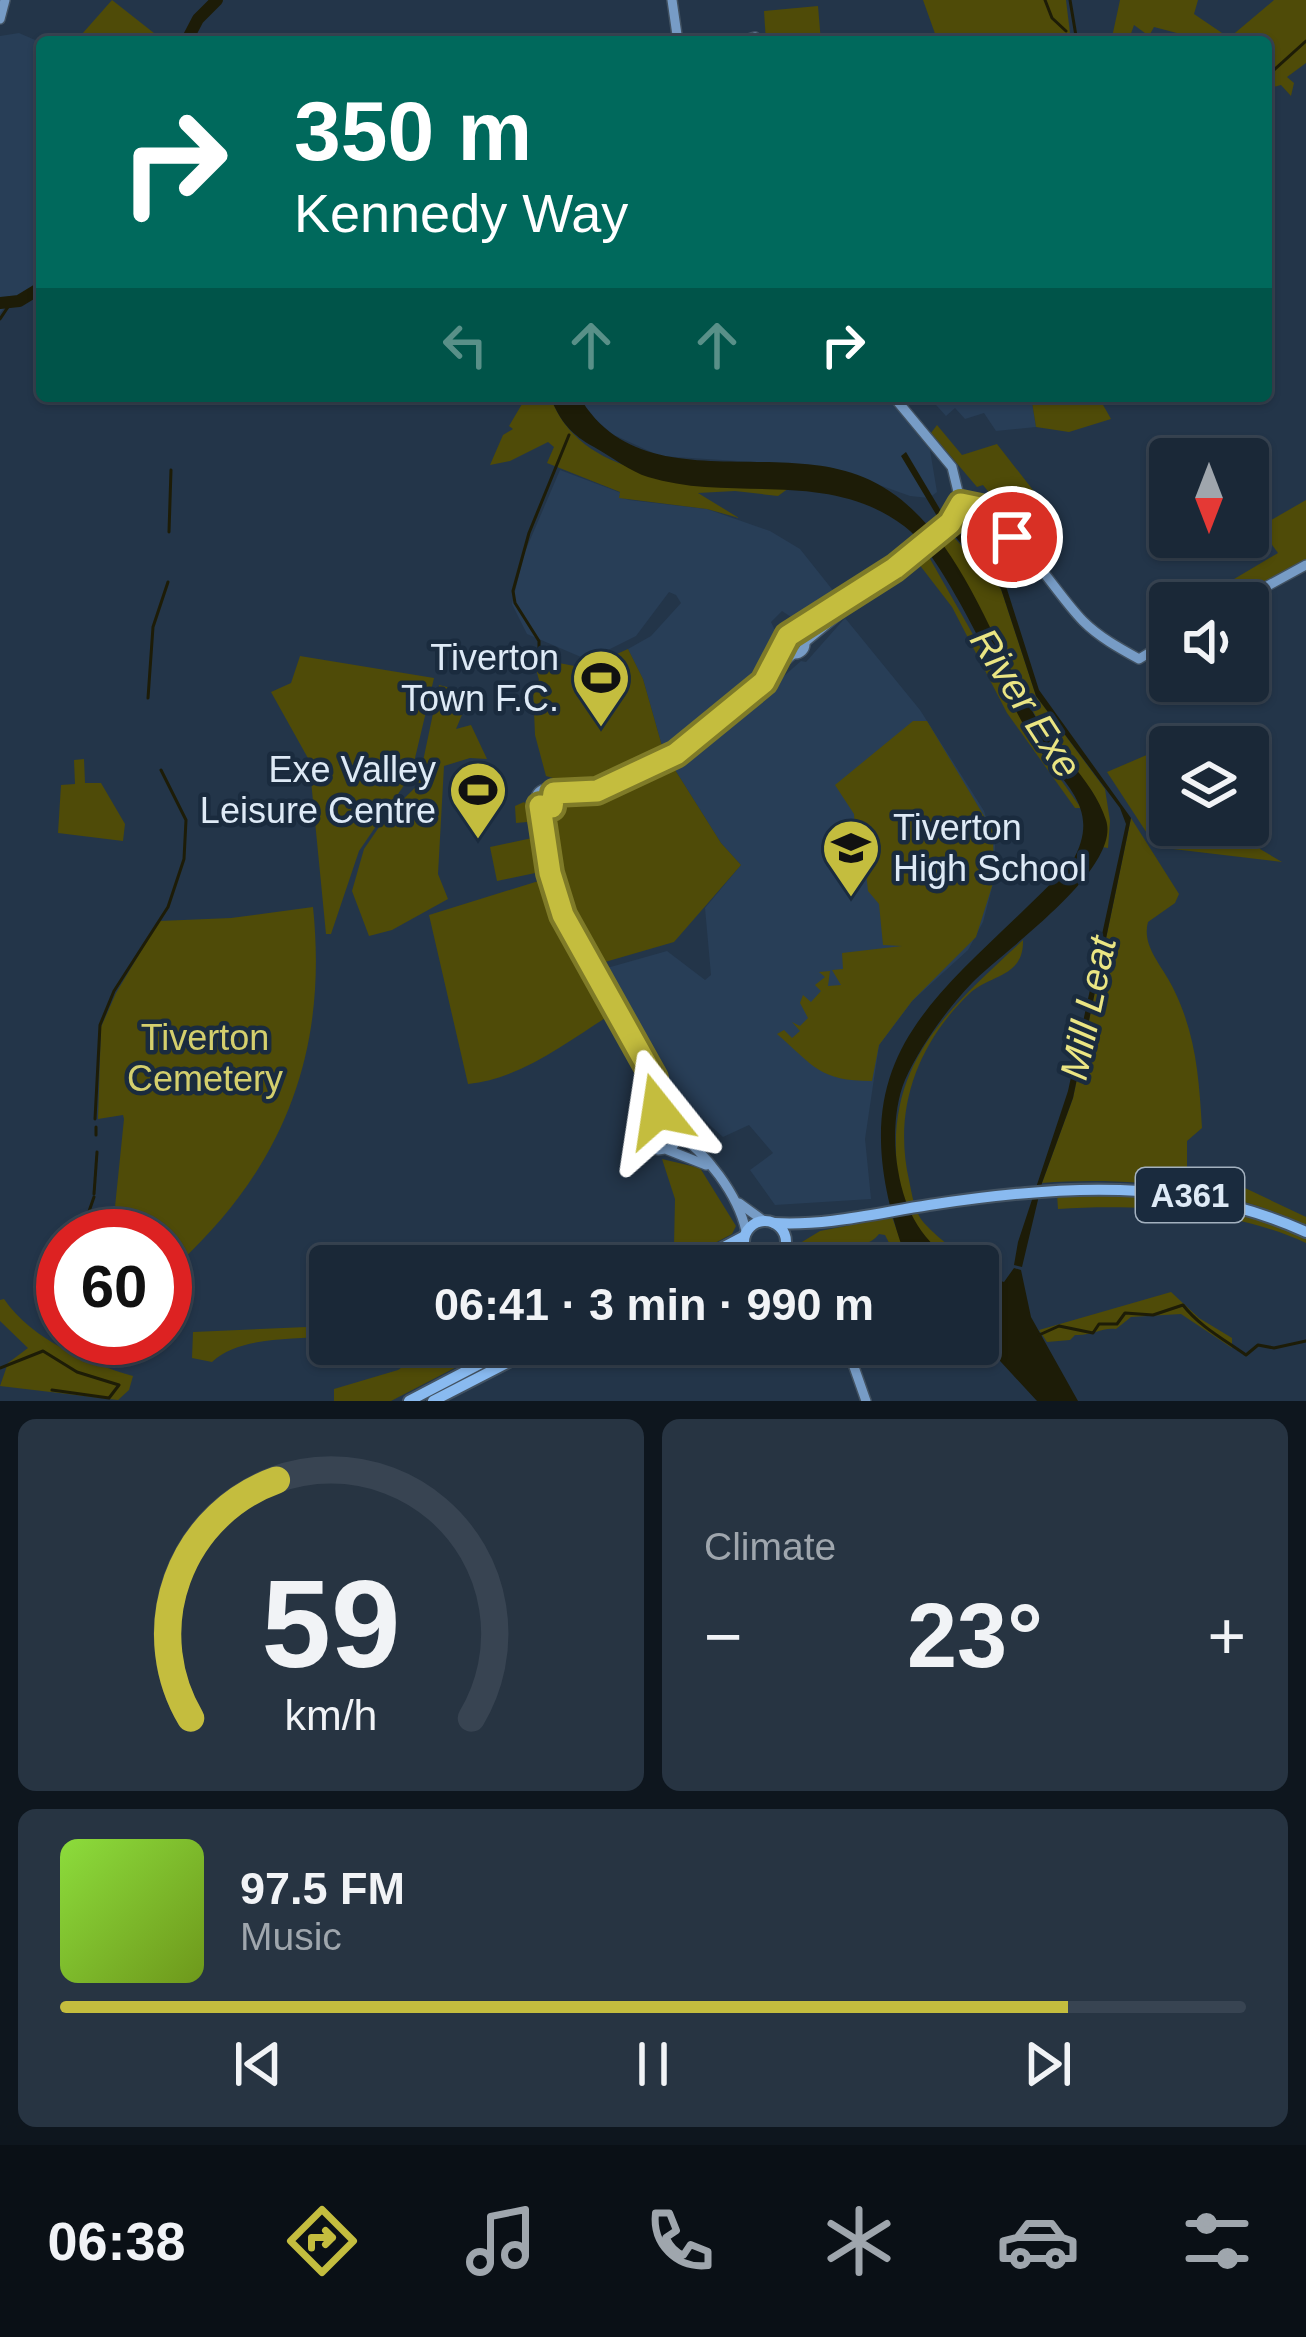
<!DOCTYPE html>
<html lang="en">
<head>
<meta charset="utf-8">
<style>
  :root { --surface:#1a2837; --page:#273442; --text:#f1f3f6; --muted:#9fa6ad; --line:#384452; --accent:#c4bd3e }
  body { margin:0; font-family:Helvetica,sans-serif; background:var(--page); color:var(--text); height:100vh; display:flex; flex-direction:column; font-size:45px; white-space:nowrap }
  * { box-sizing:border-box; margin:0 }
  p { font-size:39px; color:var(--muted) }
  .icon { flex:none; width:66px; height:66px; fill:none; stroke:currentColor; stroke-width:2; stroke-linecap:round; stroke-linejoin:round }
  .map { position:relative; height:1401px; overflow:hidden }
  .drawer { display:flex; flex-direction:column; gap:18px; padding:18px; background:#0e161e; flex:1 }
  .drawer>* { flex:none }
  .top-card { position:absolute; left:36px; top:36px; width:1236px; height:366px; border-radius:12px; box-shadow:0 3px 9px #0004,0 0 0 3px var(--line); background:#00695c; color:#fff; overflow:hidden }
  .needle { width:78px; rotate:180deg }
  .buttons { position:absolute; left:1149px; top:438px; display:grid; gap:24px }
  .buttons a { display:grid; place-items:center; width:120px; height:120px; border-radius:12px; background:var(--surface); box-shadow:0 3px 9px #0004,0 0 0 3px var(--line); font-size:60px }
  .speed { position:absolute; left:36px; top:1209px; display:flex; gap:24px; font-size:60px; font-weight:700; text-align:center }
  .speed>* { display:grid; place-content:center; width:156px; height:156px; border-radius:50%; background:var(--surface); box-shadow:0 3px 9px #0004,0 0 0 3px var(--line); line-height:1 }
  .speed .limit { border:18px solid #d22; background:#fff; color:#111 }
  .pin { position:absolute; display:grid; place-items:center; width:102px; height:102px; color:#fff; margin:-51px; border:6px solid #fff; border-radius:50%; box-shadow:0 3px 12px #0007 }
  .me { position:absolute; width:132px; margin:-66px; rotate:345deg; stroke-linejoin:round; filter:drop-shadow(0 0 9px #0008) }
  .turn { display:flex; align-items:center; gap:42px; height:252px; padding:0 60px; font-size:54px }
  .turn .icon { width:156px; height:156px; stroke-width:2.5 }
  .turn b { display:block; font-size:84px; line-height:102px }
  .lanes { display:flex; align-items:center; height:114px; padding:0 60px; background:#0003; justify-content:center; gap:60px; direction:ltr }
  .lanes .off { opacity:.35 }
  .big { font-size:90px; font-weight:700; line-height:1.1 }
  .drawer .card { flex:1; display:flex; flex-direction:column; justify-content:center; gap:18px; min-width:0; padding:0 42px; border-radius:18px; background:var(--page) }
  .drawer .dial { align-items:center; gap:0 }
  .dial svg { height:312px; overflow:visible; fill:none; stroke:var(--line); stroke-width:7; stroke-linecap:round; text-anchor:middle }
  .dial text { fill:var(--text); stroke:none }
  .song { display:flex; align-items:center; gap:36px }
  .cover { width:144px; height:144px; border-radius:18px; background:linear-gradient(135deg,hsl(90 70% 55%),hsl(80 70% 35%)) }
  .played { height:12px; border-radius:6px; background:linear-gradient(90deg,var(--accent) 85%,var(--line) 85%) }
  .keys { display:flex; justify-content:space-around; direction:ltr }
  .heat { display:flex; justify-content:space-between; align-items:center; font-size:66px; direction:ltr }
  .drawer .tiles { flex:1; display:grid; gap:18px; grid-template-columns:1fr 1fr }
  .card:last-child { grid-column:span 2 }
  .trip { position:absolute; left:309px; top:1245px; width:690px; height:120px; border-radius:12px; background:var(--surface); box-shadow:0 3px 9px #0004,0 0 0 3px var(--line); font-weight:700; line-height:120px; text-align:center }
  .dock { display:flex; height:192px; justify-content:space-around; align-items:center; background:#0a1016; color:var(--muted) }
  .dock .icon { width:84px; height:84px }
  .dock .active { color:var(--accent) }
  .dock b { font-size:54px; color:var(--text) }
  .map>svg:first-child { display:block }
  .built { fill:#283e57 }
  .green { fill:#4f4b08 }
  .water { fill:#1d1c07 }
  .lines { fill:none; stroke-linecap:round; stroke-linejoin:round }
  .stream { stroke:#1d1c07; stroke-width:3 }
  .river { stroke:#1d1c07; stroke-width:12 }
  .major-casing { stroke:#425262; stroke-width:12 }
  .highway-casing { stroke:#425262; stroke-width:14 }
  .major { stroke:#779cc6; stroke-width:9 }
  .highway { stroke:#89baf0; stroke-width:10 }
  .route-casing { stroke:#7f7b28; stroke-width:30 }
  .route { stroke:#c4bd3e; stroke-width:21 }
  .labels { text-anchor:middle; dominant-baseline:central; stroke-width:9; stroke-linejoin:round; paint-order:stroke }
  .shield { fill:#1a2b3e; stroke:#a3b1bf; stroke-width:3 }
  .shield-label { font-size:33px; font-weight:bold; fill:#deeaf6 }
  .poi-label { font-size:36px; fill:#deeaf6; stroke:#1a2b3e; text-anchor:end }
  .park-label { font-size:36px; fill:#d4cf6d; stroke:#1a2b3e }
  .water-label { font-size:39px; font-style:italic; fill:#eae583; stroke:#1a2b3e }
</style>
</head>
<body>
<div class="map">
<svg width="1306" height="1401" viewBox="0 0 1306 1401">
  <rect width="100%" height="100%" fill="#233549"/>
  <g class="built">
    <path d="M19,33L42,43V284L9,302L0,313V36Z"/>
    <path d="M579,396H887L930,450L937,492L929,498L910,496L829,467L660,456L612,434L588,413Z"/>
    <path d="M928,396H1031L1036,427L996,431L984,413L965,419L955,408L946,416Z"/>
    <path d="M560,470L621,493L619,497L629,500L707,509L770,531L800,549L839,598L800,623L782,611L771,622L780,641L749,688L664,753L643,679L628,649L651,636L681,603L676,595L669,592L636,636L588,660L527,634L512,604L524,554Z"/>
    <path d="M845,618L920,710L984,811L995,845L994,880L983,922L968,950L912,1001L879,1045L865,1139L871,1199L775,1205L750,1170L773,1153L749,1125L723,1137L672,1091L607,968L667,951L705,980L711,975L705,908L741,865L721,843L672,765L709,742L801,661L806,662Z"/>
  </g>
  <g class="green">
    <path d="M112,0L159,37L156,42H75Z"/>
    <path d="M923,0H1066L1070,33L1064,35L1066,42H938Z"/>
    <path d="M1120,0H1198L1194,14L1222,33L1211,42L1154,27L1149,36L1134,25L1128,42H1111Z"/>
    <path d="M1274,0H1306V63L1287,77L1294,83L1291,96L1281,85L1266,89V42H1231L1229,38Z"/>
    <path d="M818,6L821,42H766L764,11Z"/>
    <path d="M521,396H550C583,488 709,479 789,488L778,496L735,491L698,493L739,518L707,509L619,498L620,492L547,463L554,447L548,442L510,461L490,465L503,435L513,429L509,426L522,404Z"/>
    <path d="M1031,396H1098L1111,419L1069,432L1036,427Z"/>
    <path d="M937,425L962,455L997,444L1036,494L1017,531L992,506L995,500L983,485L977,487L931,433Z"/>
    <path d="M1306,500V563L1231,603H1183L1226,591L1224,585L1278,553L1259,527Z"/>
    <path d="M949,532L1001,589L1036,696L1105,789L1110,821L1108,848L1102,847L1106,830L1093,793L1038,720L937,540Z"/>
    <path d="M925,550L1034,742L1081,808H1075L1007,713L952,607L915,559Z"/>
    <path d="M628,649L643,679L664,753L584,787L546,776L535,735L533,687L539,680L533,658L585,668Z"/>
    <path d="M300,656L434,678L411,775L359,851L331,934H326L309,760L271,692L291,683Z"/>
    <path d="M439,685L463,691L464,710L456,729L471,725L487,759L470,758L444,766L438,874L448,899L392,930L369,936L352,891L364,849L388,814L418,785Z"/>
    <path d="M913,721H927L993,831L994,880L976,937L912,1001L879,1045L872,1081C819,1081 814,1066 777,1034L784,1030L792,1038L800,1031L792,1022L800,1026L808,1018L800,1003L803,995L811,1002L821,991L815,985L825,977L819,972L830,971L828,986L841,985L832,970L843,969L842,953L902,946L883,945L879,904L868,891L861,827H855L854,814L835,785Z"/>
    <path d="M1170,745V825H1230L1237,834L1247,830L1260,849L1282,862L1156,847L1107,772Z"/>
    <path d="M84,759L85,783H101L125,824L123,841L58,833L61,785L75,784L74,760Z"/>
    <path d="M672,765L721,843L741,865L674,942L605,962L566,905L549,822L556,810Z"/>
    <path d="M524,802L536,813V836L532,837L540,872L497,881L490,847L532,838L527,822L516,823L515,806Z"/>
    <path d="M1131,818L1179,894L1175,903L1148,922C1141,947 1164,967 1174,990C1196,1035 1199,1078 1202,1128L1187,1141V1170L1245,1188L1306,1217V1225C1222,1187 1133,1176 1042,1183L1073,1098Z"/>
    <path d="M545,879L555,918L600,994L607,1017C564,1044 520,1079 468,1084L429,915Z"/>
    <path d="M313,907C328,1051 285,1165 178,1264L165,1260V1236H112L124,1119L123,1115L98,1119L101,1027L116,993L159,921L231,918Z"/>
    <path d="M1023,940C1024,978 990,974 969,994C917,1044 893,1110 909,1180C912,1194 914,1212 924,1223C945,1246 974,1262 998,1281L978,1275V1266C948,1266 930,1246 914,1222C901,1201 896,1175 896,1151C893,1053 958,1001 1023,940Z"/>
    <path d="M662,1159L700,1168L736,1226L732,1234L671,1266H627L674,1246L675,1199Z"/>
    <path d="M1121,1192L1229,1208L1306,1237V1243C1232,1209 1139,1204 1058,1209L1057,1194Z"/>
    <path d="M892,1217L910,1266H901L885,1235L879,1234C865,1252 842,1242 820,1247L810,1257L816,1266L796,1262L797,1245L820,1231Z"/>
    <path d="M1171,1292L1199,1318L1232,1338V1348L1181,1314L1131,1317L1116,1329C1102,1327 1092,1336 1075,1335L1070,1340L1047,1342L1039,1330Z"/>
    <path d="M4,1299C32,1340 88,1363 133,1376L129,1390L118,1400L0,1386L8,1363L28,1348L0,1321V1300Z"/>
    <path d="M330,1326L327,1336C293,1340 239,1336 212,1362L192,1358L193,1332Z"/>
    <path d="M436,1344H501L391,1401H334V1389L398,1370Z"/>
  </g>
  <g class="water">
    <path d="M550,396H579C638,499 772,439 863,477C955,515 988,636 1035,716C1057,752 1093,780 1106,820C1122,869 1002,952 972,983C946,1010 920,1047 905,1080C894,1106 893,1143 898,1170C905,1213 923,1242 959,1266H910L905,1255C830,1045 943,998 1072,862C1105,805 1058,781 1030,736C1000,686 945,556 904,526C827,468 732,503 648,477C631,472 612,457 594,447C572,435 560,422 550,396Z"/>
    <path d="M906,452L944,516L1005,583L1039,690L1131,818L1073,1098L1042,1183L1022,1267L1014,1265L1018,1242L1068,1091L1126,824L1120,808L1036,696L1001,589L937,516L901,456Z"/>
    <path d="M1014,1268L1021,1270L1031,1317L1078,1401H1037L978,1337V1275L1004,1282Z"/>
  </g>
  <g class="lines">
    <g class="stream">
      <path d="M1045,0L1052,18L1066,31"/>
      <path d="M1070,0L1077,42"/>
      <path d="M435,36L436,42"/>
      <path d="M1266,77L1306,41"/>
      <path d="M0,319L10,304"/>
      <path d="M384,403L386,396"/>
      <path d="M169,532L171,470"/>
      <path d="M539,651V641L515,603L513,591L529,533L569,435"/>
      <path d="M148,698L153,627L168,582"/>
      <path d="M95,1119L100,1025L114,991L168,907L184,859L186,820L161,770"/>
      <path d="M96,1135V1127"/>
      <path d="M94,1194L97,1152"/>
      <path d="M86,1220L94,1197"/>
      <path d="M80,1236L84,1230"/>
      <path d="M1039,1335L1059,1326L1093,1333L1099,1324H1117L1125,1313L1153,1315L1183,1305C1199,1326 1225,1340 1246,1355L1258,1345L1274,1348L1306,1341"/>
      <path d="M0,1368L43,1351L77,1372L119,1385L109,1398L52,1390"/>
    </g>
    <g class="river">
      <path d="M186,42L198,19L217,0"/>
      <path d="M0,303L19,301L42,287"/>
    </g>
    <defs>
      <g id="major">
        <path d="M672,0L678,42"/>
        <path d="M0,19L5,0"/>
        <path d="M740,42L755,37L761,42"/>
        <path d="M893,396L952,467L961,504"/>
        <path d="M961,504C1004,504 1052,590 1083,621C1099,637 1119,648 1139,659L1170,640"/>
        <path d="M1236,603L1306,565"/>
        <circle cx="795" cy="644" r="10"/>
        <path d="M796,634L856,594"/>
        <path d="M805,642L950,523L961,504"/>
        <circle cx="546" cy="799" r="10"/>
        <path d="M554,804C614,786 666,764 716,725C744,703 767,676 793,654"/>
        <path d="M540,806C542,914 620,998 662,1092L665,1120L677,1138L672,1148L658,1150L651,1142L652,1131L668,1126"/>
        <path d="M652,1131L657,1096"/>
        <path d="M675,1131C706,1153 738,1194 746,1231"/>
        <path d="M668,1150L706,1165"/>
        <path d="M739,1203L764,1221"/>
        <path d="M784,1251L791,1266"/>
        <path d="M768,1263L773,1266"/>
        <path d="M846,1344L866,1401"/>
      </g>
      <g id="highway">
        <circle cx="765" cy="1242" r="21"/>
        <path d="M774,1223C827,1226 877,1213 929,1205C1059,1185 1182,1176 1306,1232"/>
        <path d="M688,1266L743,1237"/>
        <path d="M722,1266L756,1261"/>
        <path d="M409,1401L518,1344"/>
        <path d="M433,1401L544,1344"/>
      </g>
    </defs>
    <use href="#major" class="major-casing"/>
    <use href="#highway" class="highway-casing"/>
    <use href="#major" class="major"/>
    <use href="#highway" class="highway"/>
  </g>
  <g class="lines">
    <defs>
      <path id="route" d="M658,1111L654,1078L563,915L550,873L540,806L552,807L554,793L597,791L676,754L764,682L788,636L895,568L950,523L961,504L985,509L1012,537"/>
    </defs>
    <use href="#route" class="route-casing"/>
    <use href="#route" class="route"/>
  </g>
  <defs>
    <symbol id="stadium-pin" viewBox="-11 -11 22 30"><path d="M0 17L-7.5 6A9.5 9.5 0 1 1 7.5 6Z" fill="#c4bd3e" stroke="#1a2b3e"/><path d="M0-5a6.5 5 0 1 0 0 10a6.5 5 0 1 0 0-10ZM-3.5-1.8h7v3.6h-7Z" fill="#111"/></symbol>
    <symbol id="school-pin" viewBox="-11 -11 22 30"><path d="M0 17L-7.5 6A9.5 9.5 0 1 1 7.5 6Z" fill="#c4bd3e" stroke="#1a2b3e"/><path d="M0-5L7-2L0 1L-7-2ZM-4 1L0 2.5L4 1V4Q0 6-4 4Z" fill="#111"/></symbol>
  </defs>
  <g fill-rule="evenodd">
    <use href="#stadium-pin" x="568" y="645" width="66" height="90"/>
    <use href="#stadium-pin" x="445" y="757" width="66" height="90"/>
    <use href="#school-pin" x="818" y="815" width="66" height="90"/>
  </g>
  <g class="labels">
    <rect class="shield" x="1136" y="1168" width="108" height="54" rx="9"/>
    <g class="shield-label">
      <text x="1190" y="1195">A361</text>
    </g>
    <g class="poi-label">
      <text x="559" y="657">Tiverton<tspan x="559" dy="41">Town F.C.</tspan></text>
      <text x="436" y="769">Exe Valley<tspan x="436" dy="41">Leisure Centre</tspan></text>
      <text x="893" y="827" text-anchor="start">Tiverton<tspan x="893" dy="41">High School</tspan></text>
    </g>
    <g class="park-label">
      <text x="205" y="1037">Tiverton<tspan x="205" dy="41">Cemetery</tspan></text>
    </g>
    <g class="water-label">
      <text transform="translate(1026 703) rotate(57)">River Exe</text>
      <text transform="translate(1088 1008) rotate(-78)">Mill Leat</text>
    </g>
  </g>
</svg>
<div class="buttons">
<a><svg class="needle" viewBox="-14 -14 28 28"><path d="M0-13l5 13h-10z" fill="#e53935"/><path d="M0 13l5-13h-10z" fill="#9fa6ad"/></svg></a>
<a><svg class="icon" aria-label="sound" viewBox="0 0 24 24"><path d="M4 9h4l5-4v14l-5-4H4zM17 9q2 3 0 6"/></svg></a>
<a><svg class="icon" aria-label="layers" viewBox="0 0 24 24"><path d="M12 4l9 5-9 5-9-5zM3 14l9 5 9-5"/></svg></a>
</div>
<div class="speed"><div class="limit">60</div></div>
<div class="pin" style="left:1012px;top:537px;background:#d93025"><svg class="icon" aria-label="arrive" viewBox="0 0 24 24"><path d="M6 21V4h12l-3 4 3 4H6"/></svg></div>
<svg class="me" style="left:658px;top:1111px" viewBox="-20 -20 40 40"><path d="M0-17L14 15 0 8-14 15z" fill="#c4bd3e" stroke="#fff" stroke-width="4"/></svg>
<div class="trip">06:41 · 3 min · 990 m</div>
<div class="top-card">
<div class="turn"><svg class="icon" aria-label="right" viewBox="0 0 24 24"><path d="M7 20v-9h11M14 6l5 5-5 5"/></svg><div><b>350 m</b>Kennedy Way</div></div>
<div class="lanes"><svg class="icon off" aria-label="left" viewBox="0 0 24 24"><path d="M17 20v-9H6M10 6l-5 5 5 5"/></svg><svg class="icon off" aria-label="ahead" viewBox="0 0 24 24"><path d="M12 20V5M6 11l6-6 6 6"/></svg><svg class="icon off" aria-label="ahead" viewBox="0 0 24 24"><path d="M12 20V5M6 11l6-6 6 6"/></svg><svg class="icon" aria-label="right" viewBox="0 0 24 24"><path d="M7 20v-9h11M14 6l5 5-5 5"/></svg></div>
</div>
</div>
<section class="drawer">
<div class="tiles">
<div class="card dial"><svg viewBox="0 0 100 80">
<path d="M14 69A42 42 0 1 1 86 69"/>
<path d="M14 69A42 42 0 0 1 36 8" stroke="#c4bd3e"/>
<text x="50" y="56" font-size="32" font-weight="700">59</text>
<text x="50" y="72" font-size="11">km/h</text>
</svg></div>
<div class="card"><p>Climate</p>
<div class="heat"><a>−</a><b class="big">23°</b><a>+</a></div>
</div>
<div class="card">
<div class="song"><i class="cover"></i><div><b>97.5 FM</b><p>Music</p></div></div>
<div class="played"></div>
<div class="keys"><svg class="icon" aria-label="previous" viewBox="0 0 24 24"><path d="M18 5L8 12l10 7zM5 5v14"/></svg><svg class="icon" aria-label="pause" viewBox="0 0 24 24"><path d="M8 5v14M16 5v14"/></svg><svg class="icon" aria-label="next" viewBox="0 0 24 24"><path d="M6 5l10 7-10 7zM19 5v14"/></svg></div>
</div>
</div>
</section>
<nav class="dock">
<b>06:38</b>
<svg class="icon active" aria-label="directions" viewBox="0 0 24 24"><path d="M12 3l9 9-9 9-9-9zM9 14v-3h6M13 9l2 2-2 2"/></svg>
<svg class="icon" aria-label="music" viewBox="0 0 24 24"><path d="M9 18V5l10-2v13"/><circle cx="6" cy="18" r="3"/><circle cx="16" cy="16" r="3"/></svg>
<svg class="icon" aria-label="phone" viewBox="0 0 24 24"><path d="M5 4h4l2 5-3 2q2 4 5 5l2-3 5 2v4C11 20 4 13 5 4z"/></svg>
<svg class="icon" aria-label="climate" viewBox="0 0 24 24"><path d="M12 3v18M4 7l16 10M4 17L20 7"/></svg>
<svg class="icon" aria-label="car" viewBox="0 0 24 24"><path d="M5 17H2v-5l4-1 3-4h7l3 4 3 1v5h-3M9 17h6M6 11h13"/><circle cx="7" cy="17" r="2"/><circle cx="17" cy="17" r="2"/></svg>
<svg class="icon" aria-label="filters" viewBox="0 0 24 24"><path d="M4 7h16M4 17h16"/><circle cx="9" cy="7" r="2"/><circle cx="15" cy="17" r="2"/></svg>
</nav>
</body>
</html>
